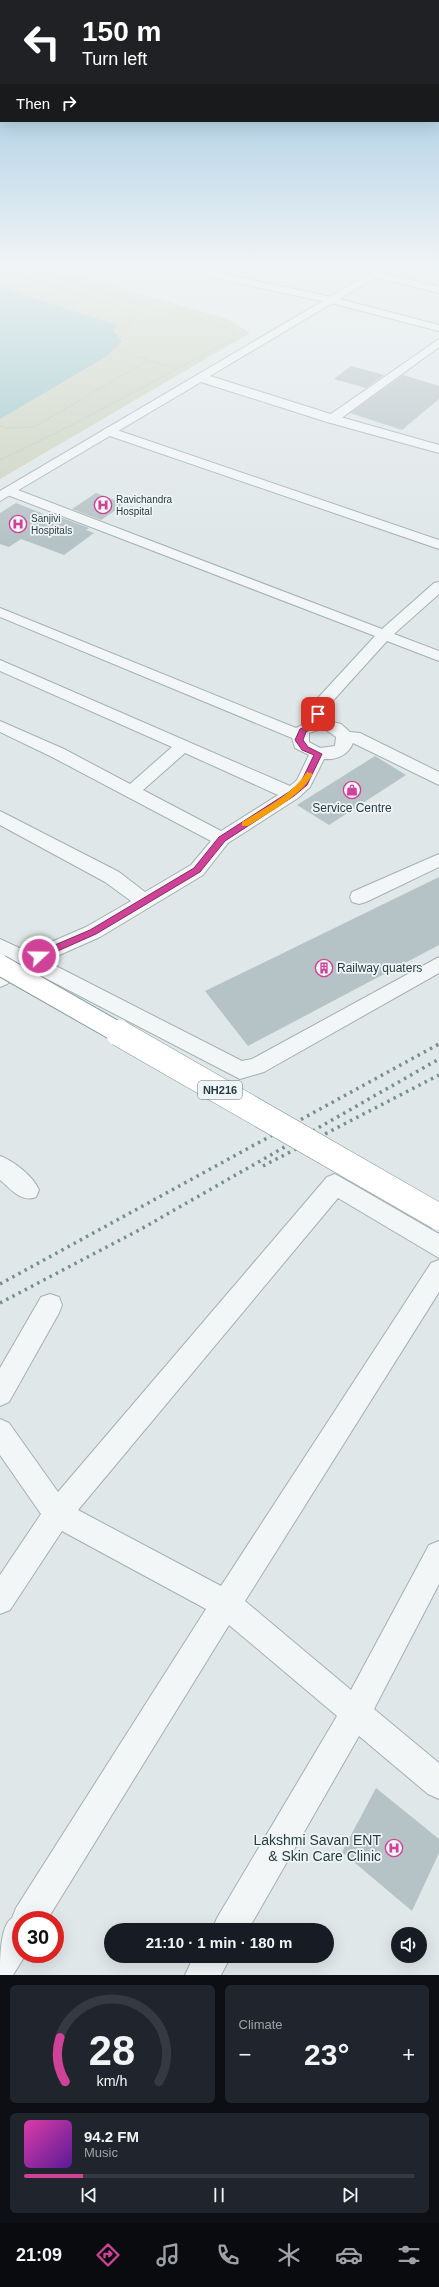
<!DOCTYPE html>
<html lang="en">
<head>
<meta charset="utf-8">
<style>
  :root { --surface:#171b24; --page:#20242c; --text:#f1f3f6; --muted:#9ea1a6; --line:#363941; --accent:#d04297 }
  body { margin:0; font-family:Arial,sans-serif; background:var(--page); color:var(--text); height:100vh; display:flex; flex-direction:column; font-size:15px; white-space:nowrap }
  * { box-sizing:border-box; margin:0 }
  p { font-size:13px; color:var(--muted) }
  .icon { flex:none; width:22px; height:22px; fill:none; stroke:currentColor; stroke-width:2; stroke-linecap:round; stroke-linejoin:round }
  .map { position:relative; height:1975px; overflow:hidden }
  .details { display:flex; flex-direction:column; gap:10px; padding:10px; background:#0d0f14; flex:1 }
  .details>* { flex:none }
  .top-card { position:absolute; left:0px; top:0px; width:439px; height:122px; box-shadow:0 4px 16px #0002; background:#202124; color:#fff; overflow:hidden }
  .tools { position:absolute; left:391px; top:1927px; display:grid; gap:8px }
  .tools a { display:grid; place-items:center; width:36px; height:36px; border-radius:50%; background:var(--surface); box-shadow:0 4px 16px #0002; font-size:20px }
  .speed { position:absolute; left:12px; top:1911px; display:flex; gap:8px; font-size:20px; font-weight:700; text-align:center }
  .speed>* { display:grid; place-content:center; width:52px; height:52px; border-radius:50%; background:var(--surface); box-shadow:0 4px 16px #0002; line-height:1 }
  .speed .limit { border:6px solid #d22; background:#fff; color:#111 }
  .pin { position:absolute; display:grid; place-items:center; width:34px; height:34px; color:#fff; margin:-17px; border-radius:8px; box-shadow:0 2px 6px #0006 }
  .me { position:absolute; width:44px; margin:-22px; rotate:69deg; stroke-linejoin:round; filter:drop-shadow(0 0 3px #0008) }
  .turn { display:flex; align-items:center; gap:14px; height:84px; padding:0 16px; font-size:18px }
  .turn .icon { width:52px; height:52px; stroke-width:2.5 }
  .turn b { display:block; font-size:28px; line-height:34px }
  .then { display:flex; align-items:center; height:38px; padding:0 16px; background:#0003; gap:8px; font-size:15px }
  .big { font-size:30px; font-weight:600; line-height:1.1 }
  .details .tile { flex:1; display:flex; flex-direction:column; justify-content:center; gap:6px; min-width:0; padding:0 14px; border-radius:6px; background:var(--page) }
  .details .dial { align-items:center; gap:0 }
  .dial svg { height:104px; overflow:visible; fill:none; stroke:var(--line); stroke-width:7; stroke-linecap:round; text-anchor:middle }
  .dial text { fill:var(--text); stroke:none }
  .song { display:flex; align-items:center; gap:12px }
  .cover { width:48px; height:48px; border-radius:6px; background:linear-gradient(135deg,hsl(320 70% 55%),hsl(270 70% 35%)) }
  .played { height:4px; border-radius:2px; background:linear-gradient(90deg,var(--accent) 15%,var(--line) 15%) }
  .keys { display:flex; justify-content:space-around; direction:ltr }
  .heat { display:flex; justify-content:space-between; align-items:center; font-size:22px; direction:ltr }
  .details .tiles { flex:1; display:grid; gap:10px; grid-template-columns:1fr 1fr }
  .tile:last-child { grid-column:span 2 }
  .trip { position:absolute; left:104px; top:1923px; width:230px; height:40px; border-radius:20px; background:var(--surface); box-shadow:0 4px 16px #0002; font-weight:600; line-height:40px; text-align:center }
  .dock { display:flex; height:64px; justify-content:space-around; align-items:center; background:#090b0e; color:var(--muted) }
  .dock .icon { width:28px; height:28px }
  .dock .active { color:var(--accent) }
  .dock b { font-size:18px; color:var(--text) }
  .map>svg:first-child { display:block }
  .green { fill:#cdd3c0 }
  .water { fill:#9ac6c9 }
  .building { fill:#b6c3c6 }
  .lines { fill:none; stroke-linecap:round; stroke-linejoin:round }
  .minor-casing { stroke:#a4b0b3; stroke-width:2 }
  .tertiary-casing { stroke:#a4b0b3; stroke-width:2 }
  .path { stroke:#b9c2c4; stroke-width:1.5; stroke-dasharray:1.5 1.5; stroke-linecap:butt }
  .minor { fill:#f2f6f7; fill-rule:evenodd }
  .tertiary { fill:#f2f6f7; fill-rule:evenodd }
  .rail { stroke:#788e93; stroke-width:3.5; stroke-dasharray:2.5 4.5; stroke-linecap:butt }
  .trunk-bridge-far1-casing { stroke:#869ba0; stroke-width:22; stroke-linecap:butt }
  .trunk-bridge-casing { stroke:#869ba0; stroke-width:27; stroke-linecap:butt }
  .trunk-bridge-far1 { stroke:#fff; stroke-width:20 }
  .trunk-bridge { stroke:#fff; stroke-width:26 }
  .route { fill:#d04297; stroke:#872b62 }
  .slow { fill:#f59e0b }
  .labels { text-anchor:middle; dominant-baseline:central; stroke-width:3.5; stroke-linejoin:round; paint-order:stroke }
  .far-poi-label { font-size:10px; fill:#283c40; stroke:#eff5f6; text-anchor:start }
  .shield { fill:#eff5f6; stroke:#647477; stroke-width:1 }
  .shield-label { font-size:11px; font-weight:bold; fill:#283c40 }
  .poi-label { font-size:12px; fill:#283c40; stroke:#eff5f6 }
  .near-poi-label { font-size:14px; fill:#283c40; stroke:#eff5f6; text-anchor:end }
</style>
</head>
<body>
<div class="map">
<svg width="439" height="1975" viewBox="0 0 439 1975">
  <rect width="100%" height="100%" fill="#dfe7e9"/>
  <path class="green" d="M0,265H43L227,319L250,333L0,479Z"/>
  <path class="water" d="M0,287L116,325L113,331L122,341L107,356L0,419Z"/>
  <g class="building">
    <path d="M351,366L384,375L366,388L334,379Z"/>
    <path d="M403,375L439,386V399L402,430L350,413Z"/>
    <path d="M96,493L125,504L101,520L72,509Z"/>
    <path d="M16,503L56,519L60,517L89,528L86,530L94,533L64,555L21,539L9,547L0,544V513Z"/>
    <path d="M375,756L406,775L329,825L297,805Z"/>
    <path d="M439,877V945L248,1046L205,991Z"/>
    <path d="M376,1788L439,1839V1853L412,1911L342,1852Z"/>
  </g>
  <g class="lines">
    <defs>
      <g id="minor">
        <path d="M175,265H190L233,276L332,297L439,325V331L331,303L228,281Z"/>
        <path d="M375,271L439,287V293L371,276L370,274Z"/>
        <path d="M439,339V347L336,422H328L326,419L328,416Z"/>
        <path d="M108,427L439,540V549L104,434L102,431Z"/>
        <path d="M10,487L382,629L434,583L439,582V594L394,634L439,651V661L387,641L330,704L325,720L341,724L350,732L360,733L439,772V785L353,743C348,755 337,760 324,759L310,787L298,798L228,843L203,875L100,937L46,961L242,1061L252,1059L439,957V973L264,1072L240,1079L28,969L7,984L0,987V969L11,961L0,955V939L28,952L86,927L131,901L105,882L0,825V811L119,872L145,892L191,865L211,841L52,757L0,732V721L64,749L130,784L172,747L0,671V660L290,786L297,780L309,755L295,748L292,738L0,617V608L296,728L308,722L316,700L375,636L5,494L3,491ZM318,730H326L336,737L335,746L320,748L309,742V733ZM185,753L278,795L221,831L143,790Z"/>
        <path d="M439,854V867L366,902L359,904L352,902L350,897L352,892Z"/>
        <path d="M0,1156C14,1161 33,1176 39,1190L36,1197C21,1203 11,1189 0,1180Z"/>
        <path d="M335,1174L439,1234V1258L338,1198L78,1510L221,1586L431,1263L439,1260V1292L245,1601L351,1690L429,1545L439,1541V1584L374,1709L439,1763V1799L428,1794L359,1736L248,1930H212L217,1918L337,1716L229,1625L47,1920H21V1954H26L13,1975H0C0,1960 0,1925 12,1918L16,1908L206,1609L62,1531L10,1610L0,1614V1575L41,1514L0,1455V1419L9,1423L58,1492L327,1177Z"/>
        <path d="M50,1294L59,1297L62,1305L59,1313L9,1402L0,1406V1368L41,1297Z"/>
        <path d="M194,1956H231L221,1975H185Z"/>
      </g>
      <path id="tertiary" d="M384,265H396L210,376L337,416L439,445V453L327,422L201,382L0,501V491Z"/>
    </defs>
    <use href="#minor" class="minor-casing"/>
    <use href="#tertiary" class="tertiary-casing"/>
    <g class="path">
      <path d="M0,269L138,312L122,333L115,349L179,370"/>
      <path d="M0,426L5,428L34,427L147,361"/>
      <path d="M0,460L70,426L235,338L233,330L180,313L160,310L15,265"/>
    </g>
    <use href="#minor" class="minor"/>
    <use href="#tertiary" class="tertiary"/>
    <g class="rail">
      <path d="M263,1166L439,1075"/>
      <path d="M0,1284L439,1044"/>
      <path d="M0,1303L141,1229L439,1059"/>
    </g>
    <defs>
      <path id="trunk-bridge-far1" d="M0,965L121,1034"/>
      <path id="trunk-bridge" d="M119,1033L439,1217"/>
    </defs>
    <use href="#trunk-bridge-far1" class="trunk-bridge-far1-casing"/>
    <use href="#trunk-bridge" class="trunk-bridge-casing"/>
    <use href="#trunk-bridge-far1" class="trunk-bridge-far1"/>
    <use href="#trunk-bridge" class="trunk-bridge"/>
  </g>
  <linearGradient id="sky" x2="0" y2="1"><stop stop-color="#89bbdc"/><stop offset="0.49" stop-color="#f1f4f5"/><stop offset="1" stop-color="#f1f4f5" stop-opacity="0"/></linearGradient>
  <rect width="439" height="541" fill="url(#sky)"/>
  <path class="route" d="M316,712L322,714L319,725L306,732L303,740L308,747L322,754L307,785L294,796L225,841L200,872L96,934L42,958H36V953L90,930L194,868L219,837L289,792L301,782L314,755L302,750L295,740L300,729L312,724Z"/>
  <path class="slow" d="M307,772L313,774C299,798 271,811 248,826H242V822C265,808 292,795 307,772Z"/>
  <defs>
    <symbol id="hospital-ring" viewBox="-11 -11 22 22"><circle r="9.5" fill="#eff5f6" stroke="#d04297" stroke-width="1.5"/><path d="M-5-5h3v3.5h4V-5h3V5h-3V1.5h-4V5h-3Z" fill="#d04297"/></symbol>
    <symbol id="shop-ring" viewBox="-11 -11 22 22"><circle r="9.5" fill="#eff5f6" stroke="#d04297" stroke-width="1.5"/><path d="M-5-2.5h2.3a2.7 3.5 0 0 1 5.4 0H5L5.5 6h-11ZM-1.5-2.5h3a1.5 2.3 0 0 0-3 0Z" fill="#d04297"/></symbol>
    <symbol id="building-ring" viewBox="-11 -11 22 22"><circle r="9.5" fill="#eff5f6" stroke="#d04297" stroke-width="1.5"/><path d="M-4-6H4V6H1V3H-1V6H-4ZM-2.5-4.3h1.7v1.8h-1.7ZM.8-4.3h1.7v1.8H.8ZM-2.5-1h1.7V.8h-1.7ZM.8-1h1.7V.8H.8Z" fill="#d04297"/></symbol>
  </defs>
  <g fill-rule="evenodd">
    <use href="#hospital-ring" x="93" y="495" width="20" height="20"/>
    <use href="#hospital-ring" x="8" y="514" width="20" height="20"/>
    <use href="#shop-ring" x="342" y="780" width="20" height="20"/>
    <use href="#building-ring" x="314" y="958" width="20" height="20"/>
    <use href="#hospital-ring" x="384" y="1838" width="20" height="20"/>
  </g>
  <g class="labels">
    <g class="far-poi-label">
      <text x="116" y="499">Ravichandra<tspan x="116" dy="12">Hospital</tspan></text>
      <text x="31" y="518">Sanjivi<tspan x="31" dy="12">Hospitals</tspan></text>
    </g>
    <rect class="shield" x="198" y="1081" width="44" height="18" rx="3"/>
    <g class="shield-label">
      <text x="220" y="1090">NH216</text>
    </g>
    <g class="poi-label">
      <text x="352" y="808">Service Centre</text>
      <text x="337" y="968" text-anchor="start">Railway quaters</text>
    </g>
    <g class="near-poi-label">
      <text x="381" y="1840">Lakshmi Savan ENT<tspan x="381" dy="16">&amp; Skin Care Clinic</tspan></text>
    </g>
  </g>
</svg>
<div class="tools">
<a><svg class="icon" aria-label="sound" viewBox="0 0 24 24"><path d="M4 9h4l5-4v14l-5-4H4zM17 9q2 3 0 6"/></svg></a>
</div>
<div class="speed"><div class="limit">30</div></div>
<div class="pin" style="left:318px;top:714px;background:#d93025"><svg class="icon" aria-label="arrive" viewBox="0 0 24 24"><path d="M6 21V4h12l-3 4 3 4H6"/></svg></div>
<svg class="me" style="left:39px;top:956px" viewBox="-20 -20 40 40"><circle r="17" fill="#d04297" stroke="#fff" stroke-width="3"/><path d="M0-11L8 9 0 5-8 9z" fill="#fff"/></svg>
<div class="trip">21:10 · 1 min · 180 m</div>
<div class="top-card">
<div class="turn"><svg class="icon" aria-label="left" viewBox="0 0 24 24"><path d="M17 20v-9H6M10 6l-5 5 5 5"/></svg><div><b>150 m</b>Turn left</div></div>
<div class="then">Then<svg class="icon" aria-label="right" viewBox="0 0 24 24"><path d="M7 20v-9h11M14 6l5 5-5 5"/></svg></div>
</div>
</div>
<section class="details">
<div class="tiles">
<div class="tile dial"><svg viewBox="0 0 100 80">
<path d="M14 69A42 42 0 1 1 86 69"/>
<path d="M14 69A42 42 0 0 1 10 35" stroke="#d04297"/>
<text x="50" y="56" font-size="32" font-weight="700">28</text>
<text x="50" y="72" font-size="11">km/h</text>
</svg></div>
<div class="tile"><p>Climate</p>
<div class="heat"><a>−</a><b class="big">23°</b><a>+</a></div>
</div>
<div class="tile">
<div class="song"><i class="cover"></i><div><b>94.2 FM</b><p>Music</p></div></div>
<div class="played"></div>
<div class="keys"><svg class="icon" aria-label="previous" viewBox="0 0 24 24"><path d="M18 5L8 12l10 7zM5 5v14"/></svg><svg class="icon" aria-label="pause" viewBox="0 0 24 24"><path d="M8 5v14M16 5v14"/></svg><svg class="icon" aria-label="next" viewBox="0 0 24 24"><path d="M6 5l10 7-10 7zM19 5v14"/></svg></div>
</div>
</div>
</section>
<nav class="dock">
<b>21:09</b>
<svg class="icon active" aria-label="directions" viewBox="0 0 24 24"><path d="M12 3l9 9-9 9-9-9zM9 14v-3h6M13 9l2 2-2 2"/></svg>
<svg class="icon" aria-label="music" viewBox="0 0 24 24"><path d="M9 18V5l10-2v13"/><circle cx="6" cy="18" r="3"/><circle cx="16" cy="16" r="3"/></svg>
<svg class="icon" aria-label="phone" viewBox="0 0 24 24"><path d="M5 4h4l2 5-3 2q2 4 5 5l2-3 5 2v4C11 20 4 13 5 4z"/></svg>
<svg class="icon" aria-label="climate" viewBox="0 0 24 24"><path d="M12 3v18M4 7l16 10M4 17L20 7"/></svg>
<svg class="icon" aria-label="car" viewBox="0 0 24 24"><path d="M5 17H2v-5l4-1 3-4h7l3 4 3 1v5h-3M9 17h6M6 11h13"/><circle cx="7" cy="17" r="2"/><circle cx="17" cy="17" r="2"/></svg>
<svg class="icon" aria-label="filters" viewBox="0 0 24 24"><path d="M4 7h16M4 17h16"/><circle cx="9" cy="7" r="2"/><circle cx="15" cy="17" r="2"/></svg>
</nav>
</body>
</html>
